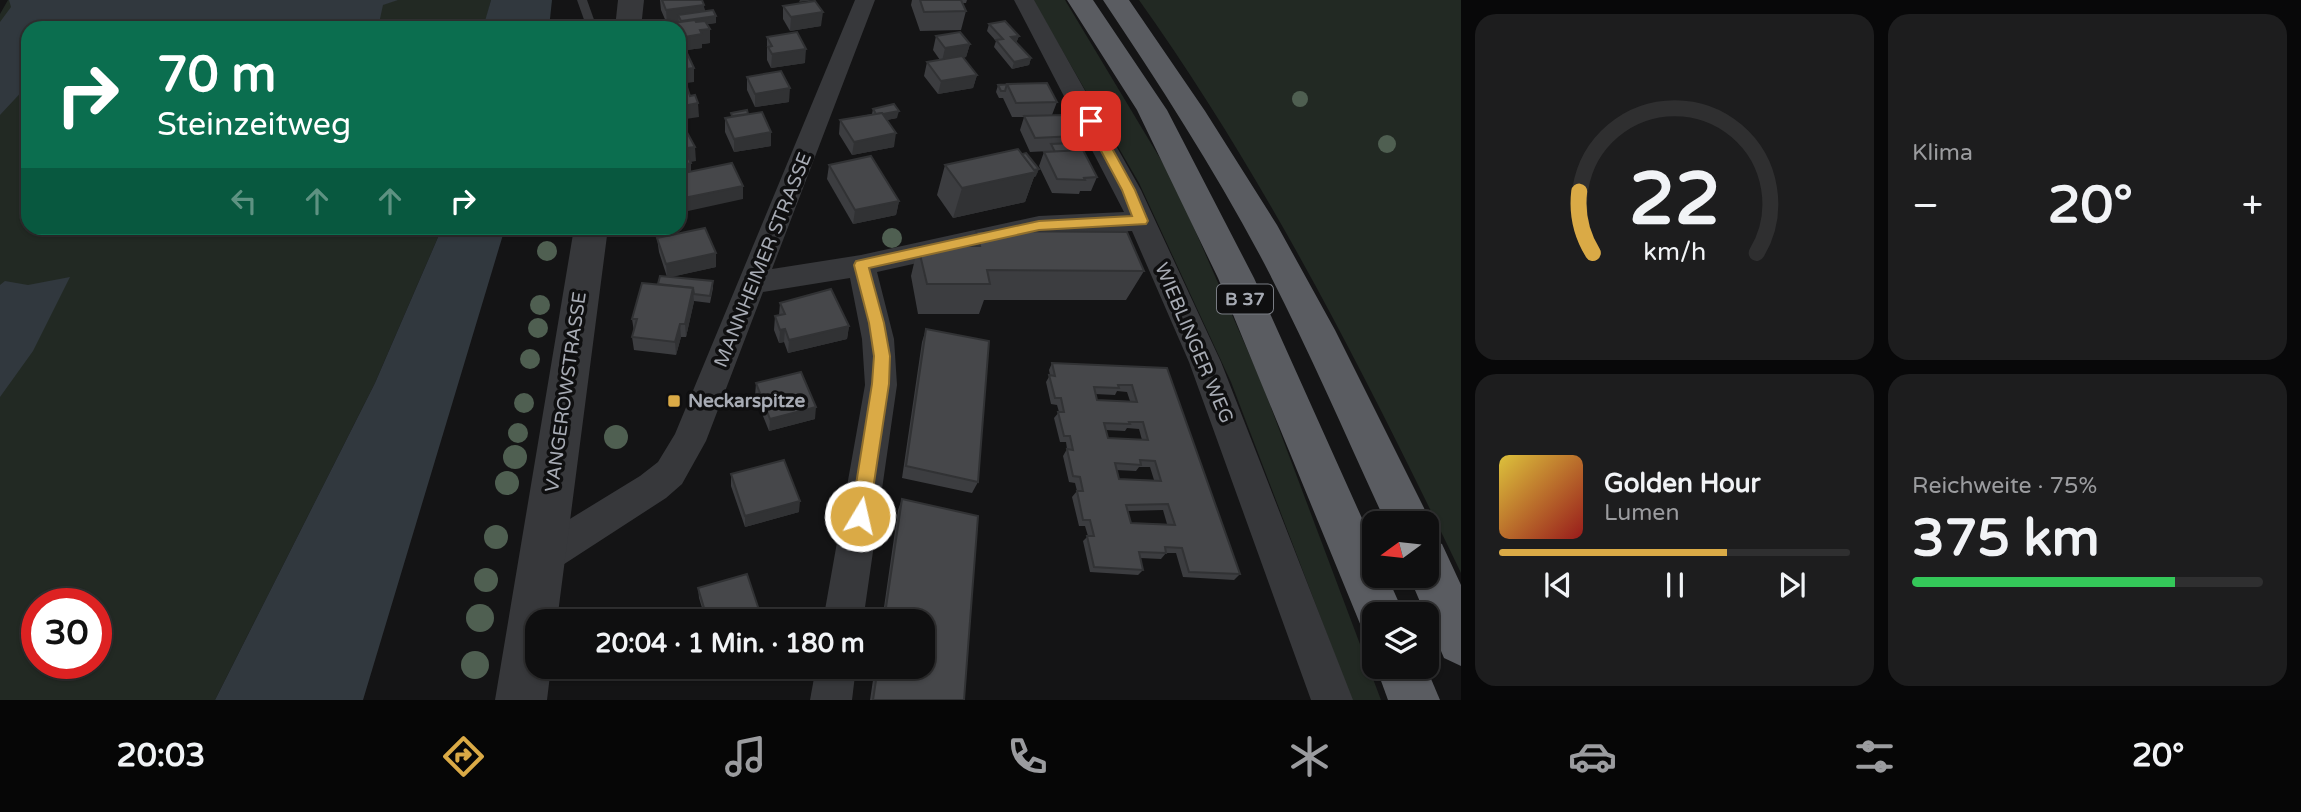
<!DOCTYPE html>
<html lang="de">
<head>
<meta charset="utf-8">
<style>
  :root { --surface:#0f0f10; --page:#1d1d1e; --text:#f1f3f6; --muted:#9b9c9f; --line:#2f2f30; --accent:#daaa46 }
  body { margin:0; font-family:"Varela Round",sans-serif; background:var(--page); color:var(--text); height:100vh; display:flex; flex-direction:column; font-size:26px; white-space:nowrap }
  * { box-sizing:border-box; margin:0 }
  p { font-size:23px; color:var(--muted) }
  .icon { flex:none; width:38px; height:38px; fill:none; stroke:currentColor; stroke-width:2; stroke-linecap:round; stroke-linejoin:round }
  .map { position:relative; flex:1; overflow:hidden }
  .details { display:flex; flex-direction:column; gap:14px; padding:14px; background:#080809; width:840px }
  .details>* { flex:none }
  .hud { position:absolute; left:21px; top:21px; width:665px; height:214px; border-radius:21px; box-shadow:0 2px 5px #0004,0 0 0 2px var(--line); background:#0b6e4f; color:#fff; overflow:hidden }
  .needle { width:46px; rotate:255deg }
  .fabs { position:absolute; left:1362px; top:511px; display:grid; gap:14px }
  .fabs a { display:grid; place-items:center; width:77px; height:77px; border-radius:14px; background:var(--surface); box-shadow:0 2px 5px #0004,0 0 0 2px var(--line); font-size:35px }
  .speed { position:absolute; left:21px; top:588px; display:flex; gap:14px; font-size:35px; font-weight:700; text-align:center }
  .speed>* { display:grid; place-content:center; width:91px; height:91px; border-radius:50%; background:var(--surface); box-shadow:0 2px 5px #0004,0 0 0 2px var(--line); line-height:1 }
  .speed .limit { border:10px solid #d22; background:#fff; color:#111 }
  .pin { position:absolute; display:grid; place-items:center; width:60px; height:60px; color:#fff; margin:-30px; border-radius:14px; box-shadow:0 4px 10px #0006 }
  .me { position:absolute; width:77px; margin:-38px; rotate:9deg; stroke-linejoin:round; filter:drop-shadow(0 0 5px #0008) }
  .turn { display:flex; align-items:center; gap:24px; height:147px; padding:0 21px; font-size:32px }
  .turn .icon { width:91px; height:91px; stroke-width:2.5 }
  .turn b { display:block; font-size:49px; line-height:60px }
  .lanes { display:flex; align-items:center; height:66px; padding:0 21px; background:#0003; justify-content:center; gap:35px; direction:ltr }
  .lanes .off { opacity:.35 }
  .big { font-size:52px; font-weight:700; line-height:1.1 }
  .details .tile { flex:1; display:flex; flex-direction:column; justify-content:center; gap:10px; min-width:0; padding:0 24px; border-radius:21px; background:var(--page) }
  .details .dial { align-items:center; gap:0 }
  .dial svg { height:182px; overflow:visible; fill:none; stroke:var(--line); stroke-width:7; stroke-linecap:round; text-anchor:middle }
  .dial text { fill:var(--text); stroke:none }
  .song { display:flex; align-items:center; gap:21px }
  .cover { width:84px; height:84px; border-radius:10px; background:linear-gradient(135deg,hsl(50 70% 55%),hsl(0 70% 35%)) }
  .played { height:7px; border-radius:4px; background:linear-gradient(90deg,var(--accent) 65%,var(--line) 65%) }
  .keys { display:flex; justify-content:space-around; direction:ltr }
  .heat { display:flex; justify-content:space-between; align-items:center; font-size:38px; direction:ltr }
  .charge { height:10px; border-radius:5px; background:linear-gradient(90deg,#34c759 75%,var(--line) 0) }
  .details .tiles { flex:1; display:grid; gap:14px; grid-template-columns:repeat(2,1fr) }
  .trip { position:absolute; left:525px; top:609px; width:410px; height:70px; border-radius:21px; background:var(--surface); box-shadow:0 2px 5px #0004,0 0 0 2px var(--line); font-weight:700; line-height:70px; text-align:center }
  .menu { display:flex; height:112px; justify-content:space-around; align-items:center; background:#060606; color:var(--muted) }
  .menu .icon { width:49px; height:49px }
  .menu .selected { color:var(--accent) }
  .menu b { font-size:32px; color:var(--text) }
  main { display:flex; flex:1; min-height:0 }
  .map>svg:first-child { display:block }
  .green { fill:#222923; fill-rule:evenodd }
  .water { fill:#31383e }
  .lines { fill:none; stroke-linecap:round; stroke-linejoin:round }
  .service { fill:#37383b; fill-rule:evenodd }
  .minor { fill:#37383b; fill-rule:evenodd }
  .tertiary { fill:#37383b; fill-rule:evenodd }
  .trunk { fill:#5a5c61; fill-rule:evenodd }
  .tree { fill:#4f5f51 }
  .wall { fill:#3c3d40; fill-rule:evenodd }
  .shaded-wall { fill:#313234 }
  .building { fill:#46474a; stroke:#313234; stroke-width:2; fill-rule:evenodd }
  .route { fill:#daaa46; stroke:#8e6e2e; stroke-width:2 }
  .poi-dot { fill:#daaa46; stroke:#0f0f10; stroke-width:2.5 }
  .labels { text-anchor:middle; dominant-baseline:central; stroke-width:7; stroke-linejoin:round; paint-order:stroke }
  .shield { fill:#0f0f10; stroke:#797c83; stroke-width:2 }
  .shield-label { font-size:18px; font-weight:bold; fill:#a7abb4 }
  .street-label { font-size:19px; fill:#a7abb4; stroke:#0f0f10 }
  .poi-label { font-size:19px; font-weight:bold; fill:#a7abb4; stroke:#0f0f10; text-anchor:start }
</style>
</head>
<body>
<main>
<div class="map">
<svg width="1461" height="700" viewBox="0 0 1461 700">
  <rect width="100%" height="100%" fill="#141415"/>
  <g class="green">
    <path d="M8,0H491L484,28H28V228H442L375,383L215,700H0V14ZM37,604H96V663H37Z"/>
    <path d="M1033,0H1065L1173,180L1261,381L1381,700H1352L1231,382L1139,183Z"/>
    <path d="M1139,0H1461V573C1366,376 1266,178 1139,0Z"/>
  </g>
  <g class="water">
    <path d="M9,0H398L383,5L378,28H28V85L0,115V22L11,7Z"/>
    <path d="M491,0H552L549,28H483Z"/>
    <path d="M442,228H505L363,700H215L375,383Z"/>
    <path d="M70,277L33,351L0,397V285L5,281L28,285Z"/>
  </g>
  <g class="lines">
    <path class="service" d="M577,0H587L597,28H587Z"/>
    <g class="minor">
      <path d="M855,0H875L772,269L861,255L1039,216L1124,212L1014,0H1034L1141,190L1221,362L1353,700H1311L1189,362L1132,231L1039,236L877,272L894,339L897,385L863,621H823L865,385L862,339L850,278L763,292L706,441L682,484L666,498L555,570L542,575L529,570L523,557L529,544L640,476L658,462L675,434Z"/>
      <path d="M816,667H856L852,700H810Z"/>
    </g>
    <g class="tertiary">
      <path d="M618,0H644L641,28H615Z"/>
      <path d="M574,228H608L557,621H537V667H551L547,700H495Z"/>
    </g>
    <g class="trunk">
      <path d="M1067,0H1093L1167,110L1254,278L1374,545V576H1387L1404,614H1374V635L1363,631L1218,278L1137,110Z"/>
      <path d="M1103,0H1129L1205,111L1277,225L1335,330L1424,508L1430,523L1426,532V523H1386C1346,436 1308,348 1264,263C1216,172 1160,85 1103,0Z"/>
      <path d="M1426,538L1442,544L1461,585V666L1444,658L1409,576H1426Z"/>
      <path d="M1376,667H1426L1440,700H1388Z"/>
    </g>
  </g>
  <g class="tree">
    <circle cx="1300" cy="99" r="8"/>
    <circle cx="1387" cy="144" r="9"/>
    <circle cx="892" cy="238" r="10"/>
    <circle cx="547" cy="251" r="10"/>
    <circle cx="540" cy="305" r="10"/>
    <circle cx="538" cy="328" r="10"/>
    <circle cx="530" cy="359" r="10"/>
    <circle cx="524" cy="403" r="10"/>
    <circle cx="518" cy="433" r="10"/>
    <circle cx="616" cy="437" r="12"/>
    <circle cx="515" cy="457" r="12"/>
    <circle cx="507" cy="483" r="12"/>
    <circle cx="496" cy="537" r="12"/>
    <circle cx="486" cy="580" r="12"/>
    <circle cx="480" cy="618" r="14"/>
    <circle cx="475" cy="665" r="14"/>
  </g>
  <g class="wall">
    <path d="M660,0H702L705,11L716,16V23L707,24L710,29V43L702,44V48L679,51V28H659L658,25L667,24L661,10Z"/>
    <path d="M912,0H967L966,3H963L966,11L961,30L920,31L911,5Z"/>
    <path d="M783,6L821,26L790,31L783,19Z"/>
    <path d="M989,24L1019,36L1016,43L1031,58L1029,65L1012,69L994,47L996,41L987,31Z"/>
    <path d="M936,36L970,44L966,57L963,58L977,75L973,88L938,94L924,76L927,62L940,60L933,50Z"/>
    <path d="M767,37L805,63L771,68L767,60Z"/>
    <path d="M747,77L789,102L755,107L747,90Z"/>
    <path d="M1047,83L1057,102L1052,115L1075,136L1073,143L1077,151L1097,177L1091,191H1080L1079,194L1052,193L1039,166L1044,152H1049V151L1030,152L1020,130L1024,117H1012L1003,98H999L996,92L998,85Z"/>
    <path d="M873,109L897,118L887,120L894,147L852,155L839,134L840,120L872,114Z"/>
    <path d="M731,113L748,114L771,146L734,152L725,132V118L731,117Z"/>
    <path d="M1022,154L1036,176L1034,177L1025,202L953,218L937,195L945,165Z"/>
    <path d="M829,165L899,201L896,215L853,224L827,179Z"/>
    <path d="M976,231L1144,271L1126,300H984L979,314H918L911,276L918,246H971Z"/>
    <path d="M657,238L716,253V267L670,277L713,281V288L710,303L694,301L686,337H681L676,355L634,350L632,337L634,332L632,319L658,284L667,277L659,252Z"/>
    <path d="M780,303L849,326L847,339L788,353L784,342L779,343L774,330L775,316L779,315Z"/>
    <path d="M926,329L978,482L972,493L902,478L922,342Z"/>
    <path d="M1052,363L1167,368L1240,574L1234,580L1183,577L1176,553H1166L1161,559L1140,558L1143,570L1138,575L1090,572L1083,541L1088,536L1085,526H1079L1072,497L1077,491L1075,483L1069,482L1063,456L1067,449L1066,442H1060L1054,418L1059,412L1057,405L1051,404L1046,382L1050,375L1049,370ZM1117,391L1127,392L1130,401L1097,400L1095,394L1115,395ZM1127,428L1139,429L1142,440L1108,438L1106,430L1125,431ZM1139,467H1150L1154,480L1119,479L1116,470L1136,471ZM1163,510L1167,524L1131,523L1128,511Z"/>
    <path d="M756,383L815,419L769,431L755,396Z"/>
    <path d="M731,474L799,512L745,527L731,486Z"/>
    <path d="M902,499L964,700H870L875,667H922V621H882L898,510Z"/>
    <path d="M698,588L762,621H706L699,598Z"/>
  </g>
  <g class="shaded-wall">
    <path d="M800,0H816L799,2Z"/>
    <path d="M704,5L705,18L716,16V23L681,28V21L678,15L679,22L667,24L666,10Z"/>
    <path d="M823,12L821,26L790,31L791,17Z"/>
    <path d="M710,29V43L702,44V48L679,51V38L700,30Z"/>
    <path d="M1019,36L1016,43L1011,37Z"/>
    <path d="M970,44L966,57L942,61L945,48Z"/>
    <path d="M806,49L805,63L771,68L772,54Z"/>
    <path d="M1031,58L1029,65L1012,69L1014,62Z"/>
    <path d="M694,68V82L679,84V70Z"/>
    <path d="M977,75L973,88L938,94L941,81Z"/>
    <path d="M790,88L789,102L755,107V94Z"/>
    <path d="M698,103L699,117L679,120V107Z"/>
    <path d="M899,111L897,118L876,122L877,115Z"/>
    <path d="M771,132V146L734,152V139Z"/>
    <path d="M896,133L894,147L852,155L854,142Z"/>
    <path d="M695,147L696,161L679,164V149Z"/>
    <path d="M691,163V171L679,173V166Z"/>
    <path d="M1039,169L1036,176L1034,177L1025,202L953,218L962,188Z"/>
    <path d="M743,186V199L679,213V199Z"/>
    <path d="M899,201L896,215L853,224L855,210Z"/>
    <path d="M716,253V267L667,278L666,264Z"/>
    <path d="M693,288L694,302L686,337L685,324Z"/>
    <path d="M680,324L681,337L676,355L675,342Z"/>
    <path d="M849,326L847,339L788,353L789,340Z"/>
    <path d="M785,329L784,342L779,343L780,330Z"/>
    <path d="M816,407L815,419L769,431L770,419Z"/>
    <path d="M800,501L799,512L745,527V516Z"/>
  </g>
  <g class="building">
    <path d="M662,0H702L704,5L666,10Z"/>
    <path d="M920,0H961L966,11L924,12Z"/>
    <path d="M815,1L823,12L791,17L783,6Z"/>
    <path d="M713,10L716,16L681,21L678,15Z"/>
    <path d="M695,20L696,22L705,21L710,29L700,30L702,34L679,38V28H660L658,25Z"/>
    <path d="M1005,21L1019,36L1011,37L1031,58L1014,62L996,40L1003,39L989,24Z"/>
    <path d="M797,32L806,49L772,54L768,47L772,46L767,37Z"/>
    <path d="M960,32L970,44L945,48L936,36Z"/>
    <path d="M686,51L694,68L679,70V52Z"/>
    <path d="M962,56L977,75L941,81L927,62Z"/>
    <path d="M781,71L790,88L755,94L747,77Z"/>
    <path d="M1047,83L1057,102L1016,103L1007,84Z"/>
    <path d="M1007,84L1005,91H1001L998,85L1012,84Z"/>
    <path d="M687,87L690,96L695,95L698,103L679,107V88Z"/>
    <path d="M894,104L899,111L883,114L882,113L876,114L873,109Z"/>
    <path d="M747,110L748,114L732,116L731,113Z"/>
    <path d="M762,112L771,132L734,139L725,118Z"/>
    <path d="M882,113L896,133L854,142L840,120Z"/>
    <path d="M1064,115L1075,136L1035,138L1024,116Z"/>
    <path d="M683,125L695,147L679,149V126Z"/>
    <path d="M1073,143L1077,151L1055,152L1051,144Z"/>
    <path d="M1018,149L1036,172L962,188L945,165Z"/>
    <path d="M1083,150L1097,177L1084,178L1085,180L1057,179L1044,152Z"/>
    <path d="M1026,153L1039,169L1034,170L1022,154Z"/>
    <path d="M687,155L691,163L679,166V156Z"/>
    <path d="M871,156L899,201L855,210L829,165Z"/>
    <path d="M732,163L743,186L679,199V174Z"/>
    <path d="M705,228L716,253L666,264L657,238Z"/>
    <path d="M976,231L1127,232L1144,271L987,270L990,284H927L918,246H980Z"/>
    <path d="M660,276L713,281L710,296L694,294L693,288L658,284Z"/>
    <path d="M642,283L693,288L685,324H680L675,342L632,337L637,319H632Z"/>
    <path d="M831,289L849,326L789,340L785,329L780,330L775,316L785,314L780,303Z"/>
    <path d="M926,329L989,341L978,482L906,466Z"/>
    <path d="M1052,363L1167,368L1240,574L1189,572L1182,548L1165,547L1166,553L1139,552L1143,570L1094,567L1087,536H1094L1090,520H1083L1077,491H1083L1080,477L1073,476L1067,449L1073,450L1070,436H1064L1058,412H1064L1061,398H1055L1049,375L1055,376ZM1118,385H1132L1137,402L1097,400L1094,387L1119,388ZM1129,422H1143L1148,440L1108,438L1104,423L1130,424ZM1140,460L1155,461L1161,481L1119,479L1115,463L1141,465ZM1168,504L1175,525L1131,523L1126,505Z"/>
    <path d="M801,372L816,407L770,419L756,383Z"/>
    <path d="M784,460L800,501L745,516L731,474Z"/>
    <path d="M902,499L978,516L964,700H873L878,667H922V621H884Z"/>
    <path d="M747,574L762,619L755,621H708L698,588Z"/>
  </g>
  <path class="route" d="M1091,117L1097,121L1135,190L1148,221L1146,224L1039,230L869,268L884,323L890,356L889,384L869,516L866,522L860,525L853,522L851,516L872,384L874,356L869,323L854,265L856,261L1039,221L1132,216L1122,190L1085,121Z"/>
  <rect class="poi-dot" x="667" y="394" width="14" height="14" rx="3.5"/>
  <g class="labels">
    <rect class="shield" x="1217" y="284.5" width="56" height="29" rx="5"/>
    <g class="shield-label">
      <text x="1245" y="299">B 37</text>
    </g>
    <g class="street-label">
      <text transform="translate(763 260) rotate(-68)">MANNHEIMER STRASSE</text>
      <text transform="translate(1194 343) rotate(67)">WIEBLINGER WEG</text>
      <text transform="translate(566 392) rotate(-82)">VANGEROWSTRASSE</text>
    </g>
    <g class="poi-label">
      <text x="688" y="401">Neckarspitze</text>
    </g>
  </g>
</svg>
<div class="fabs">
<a><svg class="needle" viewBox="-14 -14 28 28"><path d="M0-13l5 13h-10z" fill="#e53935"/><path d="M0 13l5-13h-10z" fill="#9b9c9f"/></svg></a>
<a><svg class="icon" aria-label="layers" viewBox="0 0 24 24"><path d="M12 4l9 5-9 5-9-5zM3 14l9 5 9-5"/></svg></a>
</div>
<div class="speed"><div class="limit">30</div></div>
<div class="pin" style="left:1091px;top:121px;background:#d93025"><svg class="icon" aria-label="arrive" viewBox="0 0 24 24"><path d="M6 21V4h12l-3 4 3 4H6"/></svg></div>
<svg class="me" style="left:860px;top:516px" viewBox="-20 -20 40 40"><circle r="17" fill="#daaa46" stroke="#fff" stroke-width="3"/><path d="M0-11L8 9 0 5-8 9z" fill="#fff"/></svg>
<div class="trip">20:04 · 1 Min. · 180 m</div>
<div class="hud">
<div class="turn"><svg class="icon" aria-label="right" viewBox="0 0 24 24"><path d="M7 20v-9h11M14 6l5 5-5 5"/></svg><div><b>70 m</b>Steinzeitweg</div></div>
<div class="lanes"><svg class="icon off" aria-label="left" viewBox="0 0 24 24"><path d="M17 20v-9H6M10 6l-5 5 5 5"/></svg><svg class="icon off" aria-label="ahead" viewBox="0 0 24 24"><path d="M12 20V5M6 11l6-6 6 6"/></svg><svg class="icon off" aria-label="ahead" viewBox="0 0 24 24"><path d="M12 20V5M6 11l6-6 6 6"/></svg><svg class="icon" aria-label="right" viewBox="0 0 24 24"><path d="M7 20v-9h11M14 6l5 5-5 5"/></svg></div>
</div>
</div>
<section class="details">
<div class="tiles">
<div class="tile dial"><svg viewBox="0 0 100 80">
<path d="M14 69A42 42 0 1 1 86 69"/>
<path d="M14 69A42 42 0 0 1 8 42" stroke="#daaa46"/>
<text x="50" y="56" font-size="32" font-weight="700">22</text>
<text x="50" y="72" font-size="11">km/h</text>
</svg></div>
<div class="tile"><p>Klima</p>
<div class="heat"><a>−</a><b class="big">20°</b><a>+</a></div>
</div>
<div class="tile">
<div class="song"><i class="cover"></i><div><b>Golden Hour</b><p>Lumen</p></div></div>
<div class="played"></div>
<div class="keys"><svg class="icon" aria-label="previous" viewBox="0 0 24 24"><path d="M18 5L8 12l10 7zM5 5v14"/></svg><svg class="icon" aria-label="pause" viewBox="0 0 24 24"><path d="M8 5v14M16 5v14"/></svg><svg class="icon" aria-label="next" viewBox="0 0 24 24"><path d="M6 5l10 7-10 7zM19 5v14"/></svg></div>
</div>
<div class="tile"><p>Reichweite · 75%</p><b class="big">375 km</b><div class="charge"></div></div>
</div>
</section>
</main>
<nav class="menu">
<b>20:03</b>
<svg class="icon selected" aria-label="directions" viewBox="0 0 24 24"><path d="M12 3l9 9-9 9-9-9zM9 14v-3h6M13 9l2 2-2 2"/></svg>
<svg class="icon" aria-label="music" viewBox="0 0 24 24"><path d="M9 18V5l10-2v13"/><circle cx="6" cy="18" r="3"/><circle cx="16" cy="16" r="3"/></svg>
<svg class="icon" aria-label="phone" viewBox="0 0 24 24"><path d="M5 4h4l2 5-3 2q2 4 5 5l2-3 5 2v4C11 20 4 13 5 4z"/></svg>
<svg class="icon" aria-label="climate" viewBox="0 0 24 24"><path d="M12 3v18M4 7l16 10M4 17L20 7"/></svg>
<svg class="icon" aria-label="car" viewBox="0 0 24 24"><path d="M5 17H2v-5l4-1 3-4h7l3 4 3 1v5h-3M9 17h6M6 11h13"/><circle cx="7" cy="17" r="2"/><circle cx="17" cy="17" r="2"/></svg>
<svg class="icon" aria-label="filters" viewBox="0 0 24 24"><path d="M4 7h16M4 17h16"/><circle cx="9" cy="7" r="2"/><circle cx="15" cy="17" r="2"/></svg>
<b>20°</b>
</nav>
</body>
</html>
